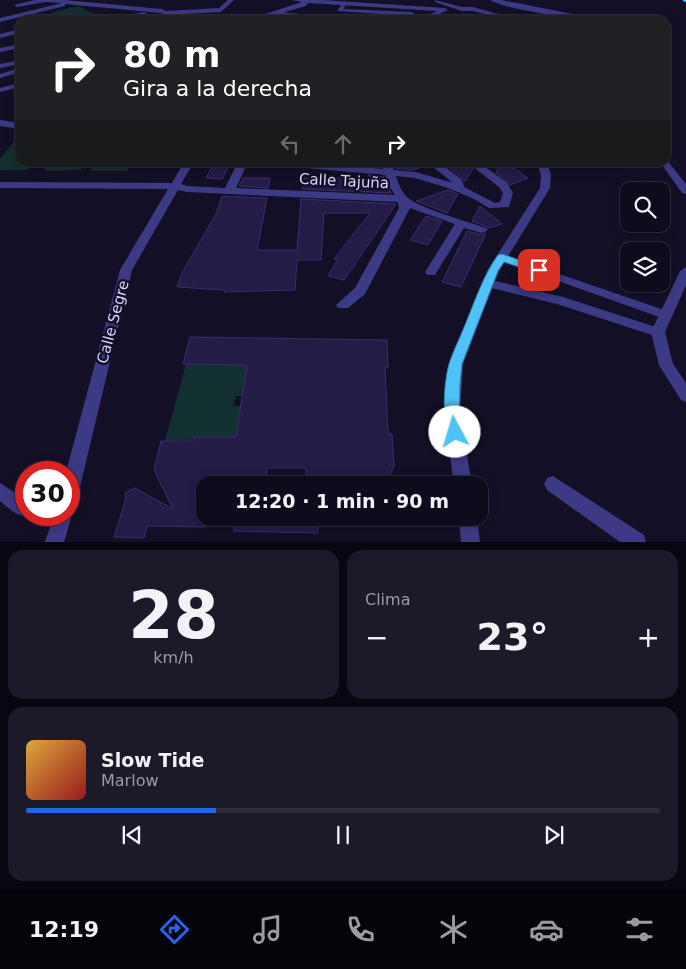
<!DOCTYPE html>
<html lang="es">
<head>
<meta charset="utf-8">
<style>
  :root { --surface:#0e0b1c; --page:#1c1929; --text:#f1f3f6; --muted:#9b9ba3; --line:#2e2b3b; --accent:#2563eb }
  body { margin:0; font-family:"DejaVu Sans",sans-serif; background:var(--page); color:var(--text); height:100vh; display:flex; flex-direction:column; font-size:19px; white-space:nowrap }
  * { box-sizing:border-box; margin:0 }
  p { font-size:16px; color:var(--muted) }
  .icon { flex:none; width:28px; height:28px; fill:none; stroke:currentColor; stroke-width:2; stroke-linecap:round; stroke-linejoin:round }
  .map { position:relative; height:542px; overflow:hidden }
  .panel { display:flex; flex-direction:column; gap:8px; padding:8px; background:#08060f; flex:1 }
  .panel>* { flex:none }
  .banner { position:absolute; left:15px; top:15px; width:656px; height:152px; border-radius:15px; box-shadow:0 2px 12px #0003,0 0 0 1px var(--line); background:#202124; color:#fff; overflow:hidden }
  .tools { position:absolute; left:620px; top:182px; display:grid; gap:10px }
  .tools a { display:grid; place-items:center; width:50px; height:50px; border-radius:10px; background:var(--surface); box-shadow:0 2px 12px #0003,0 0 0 1px var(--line); font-size:25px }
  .speed { position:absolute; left:15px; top:461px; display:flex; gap:10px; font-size:25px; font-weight:700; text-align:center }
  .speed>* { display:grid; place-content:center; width:65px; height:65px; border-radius:50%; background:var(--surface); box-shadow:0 2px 12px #0003,0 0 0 1px var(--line); line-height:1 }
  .speed .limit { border:8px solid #d22; background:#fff; color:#111 }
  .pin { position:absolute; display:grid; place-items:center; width:42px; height:42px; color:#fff; margin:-21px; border-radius:10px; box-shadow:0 2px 8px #0006 }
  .me { position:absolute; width:55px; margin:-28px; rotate:354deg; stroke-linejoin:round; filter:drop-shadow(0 0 4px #0008) }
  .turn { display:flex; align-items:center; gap:18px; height:105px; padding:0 25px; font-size:22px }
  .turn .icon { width:65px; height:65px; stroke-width:2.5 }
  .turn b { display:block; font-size:35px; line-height:42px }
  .lanes { display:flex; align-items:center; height:48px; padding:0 25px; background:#0003; justify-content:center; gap:25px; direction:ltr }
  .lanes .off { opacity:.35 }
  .big { font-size:38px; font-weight:600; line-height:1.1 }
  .panel .widget { flex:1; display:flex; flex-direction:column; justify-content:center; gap:8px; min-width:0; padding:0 18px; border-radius:15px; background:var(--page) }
  .panel .dial { align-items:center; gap:0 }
  .dial b { font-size:65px; line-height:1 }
  .song { display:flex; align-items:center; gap:15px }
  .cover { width:60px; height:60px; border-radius:8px; background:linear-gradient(135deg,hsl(40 70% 55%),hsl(0 70% 35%)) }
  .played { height:5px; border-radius:2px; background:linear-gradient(90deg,var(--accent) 30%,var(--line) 30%) }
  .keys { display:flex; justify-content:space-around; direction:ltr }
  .heat { display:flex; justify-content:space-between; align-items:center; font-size:28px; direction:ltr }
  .panel .tiles { flex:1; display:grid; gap:8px; grid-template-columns:1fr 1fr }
  .widget:last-child { grid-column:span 2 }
  .trip { position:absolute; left:196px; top:476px; width:292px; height:50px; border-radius:15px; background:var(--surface); box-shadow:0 2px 12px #0003,0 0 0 1px var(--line); font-weight:600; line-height:50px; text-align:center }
  .dock { display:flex; height:80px; justify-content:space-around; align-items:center; background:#06040b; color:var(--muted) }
  .dock .icon { width:35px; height:35px }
  .dock .selected { color:var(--accent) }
  .dock b { font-size:22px; color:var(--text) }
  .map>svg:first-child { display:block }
  .green { fill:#12302f }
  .building { fill:#241b47; stroke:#3b2d73 }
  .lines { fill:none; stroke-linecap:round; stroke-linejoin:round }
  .lane { fill:#3d3a85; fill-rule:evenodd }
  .street { fill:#3d3a85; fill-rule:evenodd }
  .rail { stroke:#00e5ff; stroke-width:2; stroke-dasharray:4.5 3; stroke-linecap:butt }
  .route { fill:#4fc3f7; stroke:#337fa1 }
  .labels { text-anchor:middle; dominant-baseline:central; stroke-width:5; stroke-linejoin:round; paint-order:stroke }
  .street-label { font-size:15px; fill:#d9d4ff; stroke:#130f26 }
</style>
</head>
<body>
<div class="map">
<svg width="686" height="542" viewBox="0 0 686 542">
  <rect width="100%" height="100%" fill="#130f26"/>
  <g class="green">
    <path d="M79,6L98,17C79,22 67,23 51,12Z"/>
    <path d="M16,139H20V162L33,163L28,170H0V159Z"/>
    <path d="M50,162H85V163L81,170L44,171Z"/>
    <path d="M95,163V162L130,163L127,171H90Z"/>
    <path d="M186,364L247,365L242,396H236L233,406H241L236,437L165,441Z"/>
  </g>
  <g class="building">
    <path d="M215,162H231L222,179L206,178Z"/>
    <path d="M393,162H421L422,167L412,170L395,168Z"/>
    <path d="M443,162H465L473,169L465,181Z"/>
    <path d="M501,162H505L528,178L510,185L496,173Z"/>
    <path d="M368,175L384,177L391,193L302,189L304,178H370Z"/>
    <path d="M243,178H270L268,188L239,186Z"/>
    <path d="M448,190L458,194L447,213L416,201Z"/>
    <path d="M222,196L267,198L257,250H297L301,199L396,204L344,280L328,276L338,259H334L370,213H324L321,260H297L295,290L224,292L225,290L177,287L182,273L217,212Z"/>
    <path d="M480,206L502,224L489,228L472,221Z"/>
    <path d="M426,216L442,221L428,245L410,240Z"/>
    <path d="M467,231L482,235L486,233L461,287L442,282Z"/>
    <path d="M190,337L387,340L388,367H385L388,434H392L394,466L389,476L386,479L306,478V468H267L266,478H205L206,527L147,526L144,538L114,537L126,498L125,493L130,490L135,488L173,509L154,470L161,441H194L195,437H236L247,365L183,364Z"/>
    <path d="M234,518H317L318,533L234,531Z"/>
  </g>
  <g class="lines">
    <g class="lane">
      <path d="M228,0H234L221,12L166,15L163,13L166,11L219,8Z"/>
      <path d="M344,1L347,3L343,9L412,12L415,14L412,16L337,11Z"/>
      <path d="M279,10L288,13L354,18L357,20L287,17L277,13Z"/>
      <path d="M501,254L670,312L672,315L670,318H662L497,259L496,257L497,255Z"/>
      <path d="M487,279L563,297L662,329L664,332L662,335L658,337L557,304L483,286L481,283Z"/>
    </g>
    <g class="street">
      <path d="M35,0H64L162,9L183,20H175L161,13L65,4V6L0,22V18L62,3L45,2L17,7L14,5Z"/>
      <path d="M292,0H322L445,8L448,10L426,20H417L437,11L308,3L306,6L256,20H246L302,2Z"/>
      <path d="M435,0L462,7H473L520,20H509L473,11H462L435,2Z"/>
      <path d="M490,0H501L603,20C580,20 509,11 490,0Z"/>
      <path d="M144,12L147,14L146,15L118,20H103Z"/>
      <path d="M20,29V33L0,38V34Z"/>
      <path d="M20,44V48L0,52V48Z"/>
      <path d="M20,60V64L0,68V64Z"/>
      <path d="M20,68V72L0,78V74Z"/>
      <path d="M20,83V87L0,92V88Z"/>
      <path d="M0,120L20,123V129L0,126Z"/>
      <path d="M666,159L686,184V194L682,193L660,162H666Z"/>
      <path d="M184,162H194L181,184L187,186L225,188L238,162H248L236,188L395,195L388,184L385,175L272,165L267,162H311L383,169V162H391L394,170L416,172L453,183L427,162H439L462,180L464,187L495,203L500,202L503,193L499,187L467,162H479L507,183L513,193L509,207L489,208L474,199L448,188L415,178L396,176C398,183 401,191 407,197C420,209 467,221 486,228L488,230L482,233L464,228L435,275H427L425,272L455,224L410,208L365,294L348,308H338L336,305L355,288L399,208L398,202L187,192L178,190L132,270L78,495L75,501L69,503V472H66L120,270L168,189L0,188V182L172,183Z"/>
      <path d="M513,162H523V164L518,167L514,166Z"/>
      <path d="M537,162H547L551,175L550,188L499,271L463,364L460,414L472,485H454L444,414L449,364L487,271L540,188L541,175Z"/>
      <path d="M686,267V285L665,332L673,364L686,383V402L681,400L659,365L651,332L680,271Z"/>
      <path d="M553,476L644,535L646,542H620L547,490L544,484L547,478Z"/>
      <path d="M0,483L26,500V515H30C18,519 9,508 0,501Z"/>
      <path d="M69,509L72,515L64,542H45L54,515H69Z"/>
      <path d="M459,518H477L480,542H461Z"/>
    </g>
    <path class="rail" d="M683,0L686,1"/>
  </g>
  <path class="route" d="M502,254L543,268L544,270L539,274L504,262L498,271L462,364L460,384L459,414L462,432L460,437L455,439L450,437C441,420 444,382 449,364C453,351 460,338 465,325C475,301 483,276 498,255Z"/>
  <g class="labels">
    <g class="street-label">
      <text transform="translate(344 181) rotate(3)">Calle Tajuña</text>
      <text transform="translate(113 322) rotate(-75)">Calle Segre</text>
    </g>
  </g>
</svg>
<div class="tools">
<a><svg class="icon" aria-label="search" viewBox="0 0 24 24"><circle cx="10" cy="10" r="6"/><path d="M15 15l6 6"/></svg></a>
<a><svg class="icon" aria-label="layers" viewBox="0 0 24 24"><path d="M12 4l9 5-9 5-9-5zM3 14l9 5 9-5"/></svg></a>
</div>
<div class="speed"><div class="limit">30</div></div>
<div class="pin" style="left:539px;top:270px;background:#d93025"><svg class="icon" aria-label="arrive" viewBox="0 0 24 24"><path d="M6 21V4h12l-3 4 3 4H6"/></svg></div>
<svg class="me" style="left:455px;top:432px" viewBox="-20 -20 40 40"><circle r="19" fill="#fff"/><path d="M0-13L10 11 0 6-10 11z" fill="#4fc3f7"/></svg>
<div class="trip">12:20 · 1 min · 90 m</div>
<div class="banner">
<div class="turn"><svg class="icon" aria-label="right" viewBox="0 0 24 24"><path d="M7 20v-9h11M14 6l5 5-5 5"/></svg><div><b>80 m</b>Gira a la derecha</div></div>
<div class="lanes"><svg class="icon off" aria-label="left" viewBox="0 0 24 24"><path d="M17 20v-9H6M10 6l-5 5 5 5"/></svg><svg class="icon off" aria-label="ahead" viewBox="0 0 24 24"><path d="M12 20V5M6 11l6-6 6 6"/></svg><svg class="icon" aria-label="right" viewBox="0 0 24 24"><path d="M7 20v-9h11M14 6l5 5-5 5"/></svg></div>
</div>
</div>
<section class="panel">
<div class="tiles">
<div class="widget dial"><b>28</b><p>km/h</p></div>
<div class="widget"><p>Clima</p>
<div class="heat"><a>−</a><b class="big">23°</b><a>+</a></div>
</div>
<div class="widget">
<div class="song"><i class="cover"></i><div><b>Slow Tide</b><p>Marlow</p></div></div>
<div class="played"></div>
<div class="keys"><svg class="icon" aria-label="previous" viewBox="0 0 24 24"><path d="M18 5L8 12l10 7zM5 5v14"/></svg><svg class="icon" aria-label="pause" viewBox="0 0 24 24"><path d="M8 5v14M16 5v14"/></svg><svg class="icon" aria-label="next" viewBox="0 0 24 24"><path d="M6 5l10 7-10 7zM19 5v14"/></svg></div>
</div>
</div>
</section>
<nav class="dock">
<b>12:19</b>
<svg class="icon selected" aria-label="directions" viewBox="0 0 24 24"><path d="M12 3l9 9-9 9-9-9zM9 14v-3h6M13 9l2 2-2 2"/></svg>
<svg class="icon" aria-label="music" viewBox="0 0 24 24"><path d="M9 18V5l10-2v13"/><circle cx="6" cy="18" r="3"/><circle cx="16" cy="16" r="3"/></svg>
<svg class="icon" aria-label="phone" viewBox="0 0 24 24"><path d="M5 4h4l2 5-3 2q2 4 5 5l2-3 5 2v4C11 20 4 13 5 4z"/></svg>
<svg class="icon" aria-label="climate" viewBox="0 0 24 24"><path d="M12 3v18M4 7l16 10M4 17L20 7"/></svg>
<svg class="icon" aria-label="car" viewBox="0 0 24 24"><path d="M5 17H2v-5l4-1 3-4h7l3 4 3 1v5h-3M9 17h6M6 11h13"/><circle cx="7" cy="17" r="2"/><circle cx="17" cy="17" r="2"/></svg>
<svg class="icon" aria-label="filters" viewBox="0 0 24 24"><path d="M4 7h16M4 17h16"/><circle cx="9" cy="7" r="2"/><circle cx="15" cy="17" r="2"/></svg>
</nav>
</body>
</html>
